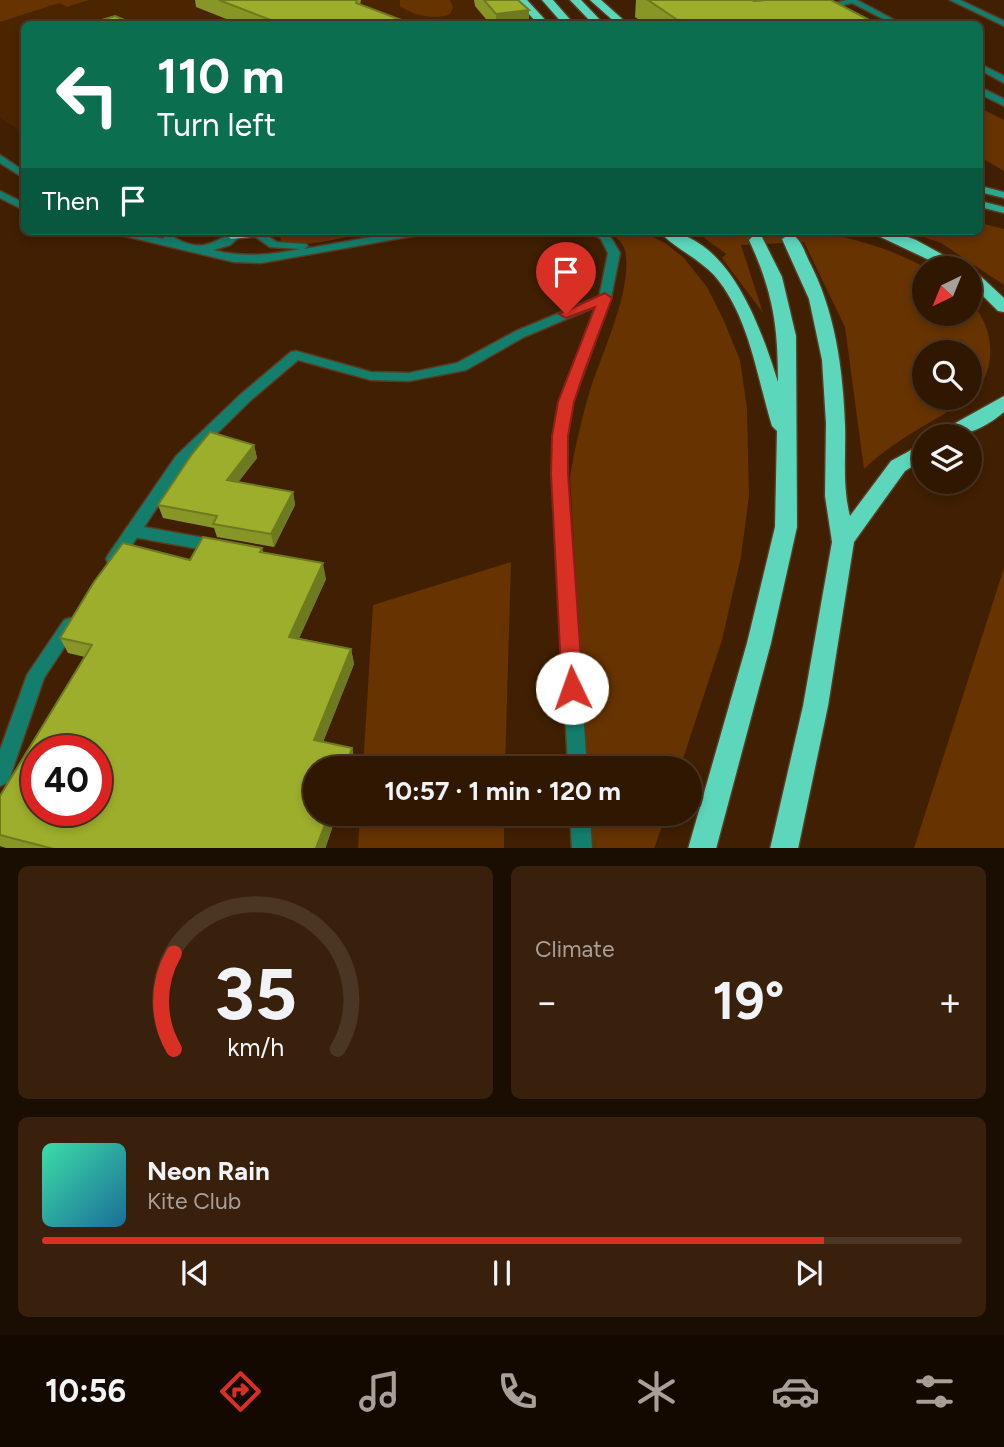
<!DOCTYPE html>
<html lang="en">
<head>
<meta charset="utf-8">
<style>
  :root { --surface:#301702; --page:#38200c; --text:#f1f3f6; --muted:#a89f99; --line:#4b3624; --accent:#d93025 }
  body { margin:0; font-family:Figtree,sans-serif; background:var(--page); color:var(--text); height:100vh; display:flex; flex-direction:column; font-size:26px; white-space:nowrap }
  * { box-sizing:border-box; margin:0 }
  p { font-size:23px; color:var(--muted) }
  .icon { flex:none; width:38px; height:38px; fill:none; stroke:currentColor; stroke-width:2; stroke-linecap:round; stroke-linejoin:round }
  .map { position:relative; height:848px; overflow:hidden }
  .panel { display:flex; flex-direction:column; gap:18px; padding:18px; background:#1a0d01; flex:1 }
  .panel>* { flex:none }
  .top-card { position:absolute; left:21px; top:21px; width:962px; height:214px; border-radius:10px; box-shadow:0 4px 10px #0003,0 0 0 2px var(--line); background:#0b6e4f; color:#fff; overflow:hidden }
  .needle { width:46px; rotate:223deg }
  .controls { position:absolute; left:912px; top:256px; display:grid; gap:14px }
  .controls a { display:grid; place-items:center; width:70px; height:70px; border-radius:50%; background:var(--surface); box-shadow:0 4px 10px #0003,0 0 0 2px var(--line); font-size:35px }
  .speed { position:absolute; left:21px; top:735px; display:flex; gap:14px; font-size:35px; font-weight:700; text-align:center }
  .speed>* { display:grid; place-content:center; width:91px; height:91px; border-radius:50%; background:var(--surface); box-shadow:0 4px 10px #0003,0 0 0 2px var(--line); line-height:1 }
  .speed .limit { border:10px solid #d22; background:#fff; color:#111 }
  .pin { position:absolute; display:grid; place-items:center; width:60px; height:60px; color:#fff; margin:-72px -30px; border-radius:50% 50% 50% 0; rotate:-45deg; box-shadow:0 0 7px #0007 }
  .pin .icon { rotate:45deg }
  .me { position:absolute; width:77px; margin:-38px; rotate:357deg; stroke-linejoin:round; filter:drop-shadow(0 0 5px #0008) }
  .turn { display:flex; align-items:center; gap:24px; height:147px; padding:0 21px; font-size:32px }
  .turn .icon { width:91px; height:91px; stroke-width:2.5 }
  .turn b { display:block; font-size:49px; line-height:60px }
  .then { display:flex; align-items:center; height:66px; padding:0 21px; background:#0003; gap:14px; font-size:26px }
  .big { font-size:52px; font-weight:700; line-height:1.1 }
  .panel .widget { flex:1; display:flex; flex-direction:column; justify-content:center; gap:10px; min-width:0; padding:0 24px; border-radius:10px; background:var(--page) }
  .panel .dial { align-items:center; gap:0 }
  .dial svg { height:182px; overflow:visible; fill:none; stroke:var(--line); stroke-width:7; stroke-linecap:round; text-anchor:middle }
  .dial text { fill:var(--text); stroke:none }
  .song { display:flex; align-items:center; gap:21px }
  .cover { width:84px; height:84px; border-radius:10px; background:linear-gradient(135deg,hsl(160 70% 55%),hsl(200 70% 35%)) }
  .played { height:7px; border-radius:4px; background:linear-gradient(90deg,var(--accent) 85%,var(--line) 85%) }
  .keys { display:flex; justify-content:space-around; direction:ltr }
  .heat { display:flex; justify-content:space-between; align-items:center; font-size:38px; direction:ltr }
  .panel .tiles { flex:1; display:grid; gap:18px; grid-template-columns:1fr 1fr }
  .widget:last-child { grid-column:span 2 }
  .trip { position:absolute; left:303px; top:756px; width:399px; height:70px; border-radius:35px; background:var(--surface); box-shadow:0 4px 10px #0003,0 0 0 2px var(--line); font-weight:700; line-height:70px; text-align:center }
  .menu { display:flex; height:112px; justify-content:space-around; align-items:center; background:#130901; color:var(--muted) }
  .menu .icon { width:49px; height:49px }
  .menu .current { color:var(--accent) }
  .menu b { font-size:32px; color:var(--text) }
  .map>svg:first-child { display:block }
  .built { fill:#4b2400 }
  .green { fill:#673300; fill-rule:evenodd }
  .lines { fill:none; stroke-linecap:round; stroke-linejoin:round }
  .trunk-tunnel { stroke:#5c3d23; stroke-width:15; stroke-dasharray:15 8; stroke-linecap:butt }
  .service-casing { stroke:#5a3b21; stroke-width:3 }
  .minor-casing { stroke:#5a3b21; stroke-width:3 }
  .tertiary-casing { stroke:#5a3b21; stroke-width:3 }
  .secondary-casing { stroke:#5a3b21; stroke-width:3 }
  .trunk-casing { stroke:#5a3b21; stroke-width:3 }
  .service { fill:#147e6c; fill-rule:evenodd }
  .minor { fill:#147e6c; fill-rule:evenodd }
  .tertiary { fill:#147e6c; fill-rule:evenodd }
  .secondary { fill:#28aa92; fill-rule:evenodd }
  .trunk { fill:#5cd7bc; fill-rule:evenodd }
  .wall { fill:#879626 }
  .shaded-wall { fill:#6e7a1f }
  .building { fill:#9dae2c; stroke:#6e7a1f; stroke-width:2; fill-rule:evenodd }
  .route { fill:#d93025; stroke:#8d1f18; stroke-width:2 }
</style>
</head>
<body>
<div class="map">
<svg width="1004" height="849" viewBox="0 0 1004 849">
  <rect width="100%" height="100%" fill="#401f02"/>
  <path class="built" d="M0,0H504L529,24H24V133L0,118Z"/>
  <g class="green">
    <path d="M0,0H89L67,7L59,3L0,22Z"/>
    <path d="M400,0H450L453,8L450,14C435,20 414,16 400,6Z"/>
    <path d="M980,108L1004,120V171L980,157Z"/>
    <path d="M980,223L1004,229V285L941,243L906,231H980Z"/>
    <path d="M309,231H373C351,235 301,251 281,241L280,236Z"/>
    <path d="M608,231H640L665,243L684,258L707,287L724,321L740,360L747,408L749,496L741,557L722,640L680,768H587L570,477C575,446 582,417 591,387C603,351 630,294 626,256C625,244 618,238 608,231Z"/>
    <path d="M699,231C735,231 778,226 813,231C851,237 892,249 926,268L924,313H970V301C995,328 999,369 971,397C964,404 952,409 944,414C915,431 888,446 864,469L845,327L804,242L741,245L763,313L722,258L726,254L702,236ZM924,352H970V397H924Z"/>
    <path d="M511,562L505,768H363L373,605Z"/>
    <path d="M1004,568V848H914Z"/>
    <path d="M360,814H504V848H358Z"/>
    <path d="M589,814H666L654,849L591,848Z"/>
  </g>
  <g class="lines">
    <path class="trunk-tunnel" d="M750,231L757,240"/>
    <defs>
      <g id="service">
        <path d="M847,0H857L902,24H893L852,3L831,8L861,24H852L820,7Z"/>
        <path d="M950,0H960L1004,21V26Z"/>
        <path d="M980,64L1004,76V83L980,70Z"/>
        <path d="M133,525L216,540L222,542L224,546L222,550L216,552L133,537L127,535L125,531L127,527Z"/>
      </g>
      <g id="minor">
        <path d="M980,87L1004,99V106L980,94Z"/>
        <path d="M605,294L611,298L609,301L524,337L466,370L409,381L371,380L298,360L251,400L186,464L120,563L114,565L108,563L106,559L108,555L176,456L241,394L291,352L296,351L371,372L409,373L457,363L516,331Z"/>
        <path d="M70,618L76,620L79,625L44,678L10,777L7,783L0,786V750L27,675L64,620Z"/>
      </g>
      <g id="tertiary">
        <path d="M0,155L24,171V178L0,163Z"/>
        <path d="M0,191L24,203V210L0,198Z"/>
        <path d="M110,231H130L164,239L162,231H174L175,238C212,258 218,231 246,231L230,245L213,250C244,258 270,255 301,249L270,247L247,231H260L277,242L306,244L308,246L304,249L405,231H430L424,234L261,263L234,262L112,233Z"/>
        <path d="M589,231C610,231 610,236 620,253L611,298L573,402L567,437V473L587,768H568L553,473V437L559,402L599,298L608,253L601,239Z"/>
        <path d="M570,814H590L592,849H572Z"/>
      </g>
      <g id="secondary">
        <path d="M980,186L1004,192V198L980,192Z"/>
        <path d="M980,201L1004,207V213L980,207Z"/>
      </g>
      <g id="trunk">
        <path d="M516,0H527L549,24H538Z"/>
        <path d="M542,0H553L574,24H563Z"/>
        <path d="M570,0H581L604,24H593Z"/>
        <path d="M590,0H601L628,24H617Z"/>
        <path d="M238,231H269L261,236L231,239L228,236L231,233Z"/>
        <path d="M659,231C728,231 761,328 778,382C778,325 773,292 749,240L752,237H762L782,277L796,336L797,527L771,643L716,849H688L747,643L775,527L777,431L772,426C757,377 749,315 714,275C698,258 674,248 659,231Z"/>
        <path d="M868,231H891L916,240L967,268H946Z"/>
        <path d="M790,234C800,237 804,250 808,259C835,310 843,368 845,425C846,455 842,486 850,516L891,461L924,443V459L905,471L854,542L828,706L798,849H770L803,706L832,542L825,496L826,423L822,360L809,299L782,239Z"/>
        <path d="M970,270L976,272L1004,298V312L998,311L970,283Z"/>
        <path d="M1004,396V412C982,430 966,436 938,436L941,431Z"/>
      </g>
    </defs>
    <use href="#service" class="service-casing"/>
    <use href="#minor" class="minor-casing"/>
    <use href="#tertiary" class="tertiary-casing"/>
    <use href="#secondary" class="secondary-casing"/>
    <use href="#trunk" class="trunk-casing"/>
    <use href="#service" class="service"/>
    <use href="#minor" class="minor"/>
    <use href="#tertiary" class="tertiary"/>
    <use href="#secondary" class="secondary"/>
    <use href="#trunk" class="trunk"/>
  </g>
  <g class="wall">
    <path d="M195,0H361L360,5L412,24H239L196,7Z"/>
    <path d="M474,0H518L529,24H490L475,6Z"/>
    <path d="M636,0H831L877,24H645L635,17Z"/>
    <path d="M254,445L257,458L238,482L293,492L295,505L274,547L217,537L214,528L163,518L158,505Z"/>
    <path d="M262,548L263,552L326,579L299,638L351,649L354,664L323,742L352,748L355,763L315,814H337L325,849H9L0,846V796L85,657L68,653L60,638L190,560Z"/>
  </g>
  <g class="shaded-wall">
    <path d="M529,10V24H496V14Z"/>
    <path d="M254,445L257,458L230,493L227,480Z"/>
    <path d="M293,492L295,505L274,547L271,534Z"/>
    <path d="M323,563L326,579L293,652L289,637Z"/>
    <path d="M351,649L354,664L318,755L314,740Z"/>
    <path d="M352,748L355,763L353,768H345Z"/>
    <path d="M329,814H337L325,849H316Z"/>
  </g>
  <g class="building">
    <path d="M219,0H357L356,3L412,24H281Z"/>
    <path d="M484,0H518L529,10L496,14Z"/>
    <path d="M648,0H752L754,1L766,0H831L877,24H689L683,20L679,21Z"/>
    <path d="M115,16L134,24H88Z"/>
    <path d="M210,432L254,445L227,480L293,492L271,534L213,524L217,516L158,505L192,454Z"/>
    <path d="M203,537L262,548L260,552L323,563L289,637L351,649L314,740L352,748L345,768H315V814H329L316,848L319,849H54L0,835V796L92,645L60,638L94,582L123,543L190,560ZM37,751H96V810H37Z"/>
  </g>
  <path class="route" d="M605,293L612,298L584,372L574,402L568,436V474L583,688L580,694L572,697L565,694L562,688L551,474L552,436L558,402L595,307L566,318L559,314Z"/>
</svg>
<div class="controls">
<a><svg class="needle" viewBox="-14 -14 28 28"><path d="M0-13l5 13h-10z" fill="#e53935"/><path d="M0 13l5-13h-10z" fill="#a89f99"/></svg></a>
<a><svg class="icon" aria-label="search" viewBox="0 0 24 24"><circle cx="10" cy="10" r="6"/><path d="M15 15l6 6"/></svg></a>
<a><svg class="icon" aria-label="layers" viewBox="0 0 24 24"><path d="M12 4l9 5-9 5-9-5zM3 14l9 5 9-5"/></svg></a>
</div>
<div class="speed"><div class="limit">40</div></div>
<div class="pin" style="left:566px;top:314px;background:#d93025"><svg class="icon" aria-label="arrive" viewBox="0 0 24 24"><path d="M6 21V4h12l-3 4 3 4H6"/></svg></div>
<svg class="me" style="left:572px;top:688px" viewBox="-20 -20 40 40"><circle r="19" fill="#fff"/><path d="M0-13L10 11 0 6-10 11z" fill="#d93025"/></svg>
<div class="trip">10:57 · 1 min · 120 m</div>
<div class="top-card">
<div class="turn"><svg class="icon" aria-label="left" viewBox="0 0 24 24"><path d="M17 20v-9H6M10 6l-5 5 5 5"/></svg><div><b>110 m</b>Turn left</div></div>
<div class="then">Then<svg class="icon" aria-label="arrive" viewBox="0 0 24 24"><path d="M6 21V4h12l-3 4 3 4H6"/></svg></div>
</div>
</div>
<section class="panel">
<div class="tiles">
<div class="widget dial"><svg viewBox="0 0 100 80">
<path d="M14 69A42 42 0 1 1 86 69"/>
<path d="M14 69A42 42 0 0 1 14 27" stroke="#d93025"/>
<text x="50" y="56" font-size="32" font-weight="700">35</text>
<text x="50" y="72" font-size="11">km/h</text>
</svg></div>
<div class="widget"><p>Climate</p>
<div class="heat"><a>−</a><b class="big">19°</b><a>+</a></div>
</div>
<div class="widget">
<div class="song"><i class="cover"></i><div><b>Neon Rain</b><p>Kite Club</p></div></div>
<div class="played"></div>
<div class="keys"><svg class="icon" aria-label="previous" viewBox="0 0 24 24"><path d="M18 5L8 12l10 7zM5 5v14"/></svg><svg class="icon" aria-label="pause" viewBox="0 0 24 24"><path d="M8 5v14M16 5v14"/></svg><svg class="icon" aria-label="next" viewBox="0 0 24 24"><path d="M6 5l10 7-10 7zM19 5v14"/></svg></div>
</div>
</div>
</section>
<nav class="menu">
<b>10:56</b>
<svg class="icon current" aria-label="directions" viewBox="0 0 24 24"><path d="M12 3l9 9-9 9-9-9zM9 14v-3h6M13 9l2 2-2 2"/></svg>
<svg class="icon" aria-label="music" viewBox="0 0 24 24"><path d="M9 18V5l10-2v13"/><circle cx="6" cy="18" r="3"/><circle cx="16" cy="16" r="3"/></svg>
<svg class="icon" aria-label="phone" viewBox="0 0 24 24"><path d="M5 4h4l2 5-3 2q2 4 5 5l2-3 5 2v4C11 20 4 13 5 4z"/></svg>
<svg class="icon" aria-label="climate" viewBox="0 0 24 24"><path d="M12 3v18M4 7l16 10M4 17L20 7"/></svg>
<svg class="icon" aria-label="car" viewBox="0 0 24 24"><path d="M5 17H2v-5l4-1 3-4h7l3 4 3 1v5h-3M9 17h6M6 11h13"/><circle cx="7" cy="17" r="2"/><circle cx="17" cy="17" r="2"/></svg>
<svg class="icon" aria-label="filters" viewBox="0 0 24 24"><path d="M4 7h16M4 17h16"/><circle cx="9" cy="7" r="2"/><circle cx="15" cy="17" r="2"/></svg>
</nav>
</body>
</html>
